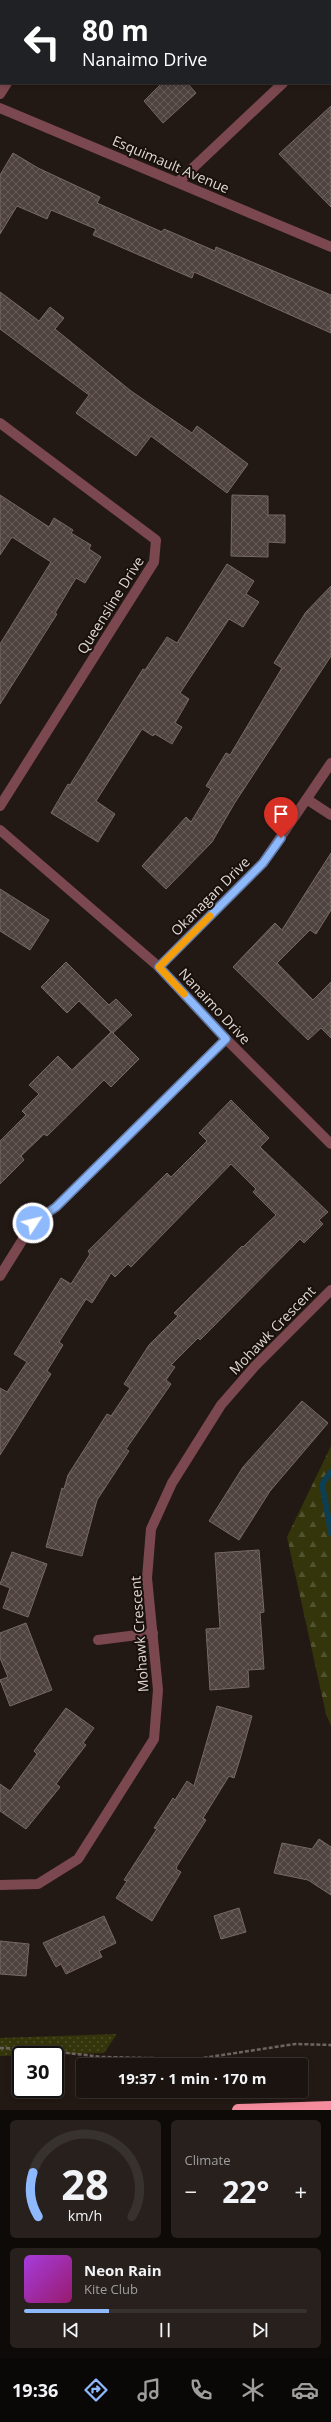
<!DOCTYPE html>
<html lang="en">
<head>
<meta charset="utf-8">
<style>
  :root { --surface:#1a130f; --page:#27201d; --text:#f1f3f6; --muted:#9f9e9e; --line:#38322f; --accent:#8eb9fc }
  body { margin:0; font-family:"Open Sans",sans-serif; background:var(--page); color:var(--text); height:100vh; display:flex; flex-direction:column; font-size:15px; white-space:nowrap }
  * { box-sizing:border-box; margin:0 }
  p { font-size:13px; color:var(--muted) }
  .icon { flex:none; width:22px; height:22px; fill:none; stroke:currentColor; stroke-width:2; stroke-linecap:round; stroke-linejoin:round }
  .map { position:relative; height:2110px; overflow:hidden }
  .side { display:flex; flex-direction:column; gap:10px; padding:10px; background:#0e0a08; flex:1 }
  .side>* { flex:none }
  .banner { position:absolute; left:0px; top:0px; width:331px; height:84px; box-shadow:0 2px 6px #0003,0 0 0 1px var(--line); background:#202124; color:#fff; overflow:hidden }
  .speed { position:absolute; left:12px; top:2046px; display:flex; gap:8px; font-size:20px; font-weight:700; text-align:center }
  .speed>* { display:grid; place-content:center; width:52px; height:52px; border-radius:50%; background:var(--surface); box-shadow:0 2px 6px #0003,0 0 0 1px var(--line); line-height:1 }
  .speed .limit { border:2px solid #111; border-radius:6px; background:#fff; color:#111 }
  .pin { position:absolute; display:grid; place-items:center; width:34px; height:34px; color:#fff; margin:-41px -17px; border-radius:50% 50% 50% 0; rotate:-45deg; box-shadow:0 0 4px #0007 }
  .pin .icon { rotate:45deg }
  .me { position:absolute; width:44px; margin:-22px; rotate:55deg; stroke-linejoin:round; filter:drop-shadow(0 0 3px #0008) }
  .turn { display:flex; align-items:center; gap:14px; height:84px; padding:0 16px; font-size:18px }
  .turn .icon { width:52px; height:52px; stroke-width:2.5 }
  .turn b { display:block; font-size:28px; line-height:34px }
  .big { font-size:30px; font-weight:700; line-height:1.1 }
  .side .tile { flex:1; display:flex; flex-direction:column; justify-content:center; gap:6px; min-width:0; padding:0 14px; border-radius:6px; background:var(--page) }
  .side .dial { align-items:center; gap:0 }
  .dial svg { height:104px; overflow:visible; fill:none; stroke:var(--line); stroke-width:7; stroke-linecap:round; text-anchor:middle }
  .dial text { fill:var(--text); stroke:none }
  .song { display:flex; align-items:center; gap:12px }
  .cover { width:48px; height:48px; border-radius:6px; background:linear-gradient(135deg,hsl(280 70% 55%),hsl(320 70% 35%)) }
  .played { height:4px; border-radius:2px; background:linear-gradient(90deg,var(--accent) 30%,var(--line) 30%) }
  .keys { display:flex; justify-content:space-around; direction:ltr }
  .heat { display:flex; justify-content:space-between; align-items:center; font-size:22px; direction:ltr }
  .side .tiles { flex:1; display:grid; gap:10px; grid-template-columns:1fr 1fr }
  .tile:last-child { grid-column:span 2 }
  .trip { position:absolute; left:76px; top:2058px; width:232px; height:40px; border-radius:4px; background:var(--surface); box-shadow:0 2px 6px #0003,0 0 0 1px var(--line); font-weight:700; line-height:40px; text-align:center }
  .tab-bar { display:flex; height:64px; justify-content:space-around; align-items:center; background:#0a0806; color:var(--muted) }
  .tab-bar .icon { width:28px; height:28px }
  .tab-bar .current { color:var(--accent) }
  .tab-bar b { font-size:18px; color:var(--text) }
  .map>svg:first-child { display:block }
  .forest { fill:url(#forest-firs) }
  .park { fill:url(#park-dots) }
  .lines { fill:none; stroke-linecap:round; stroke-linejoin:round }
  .stream { stroke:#0e3e51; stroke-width:6 }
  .building { fill:url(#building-cross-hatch); stroke:#776965 }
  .path { stroke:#6d6460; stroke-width:2.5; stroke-dasharray:4 2; stroke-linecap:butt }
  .minor { stroke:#7c4850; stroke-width:10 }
  .highway { stroke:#f48c9d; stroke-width:12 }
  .route-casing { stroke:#5c78a4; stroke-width:10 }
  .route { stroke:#8eb9fc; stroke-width:7 }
  .slow { stroke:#f59e0b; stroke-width:7 }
  .labels { text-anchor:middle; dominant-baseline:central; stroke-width:4; stroke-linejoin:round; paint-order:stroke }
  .street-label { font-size:14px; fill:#ded7d4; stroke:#19100b }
</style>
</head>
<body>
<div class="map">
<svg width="331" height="2110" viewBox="0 0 331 2110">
  <defs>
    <pattern id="forest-firs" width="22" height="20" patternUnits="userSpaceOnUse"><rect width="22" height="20" fill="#34350b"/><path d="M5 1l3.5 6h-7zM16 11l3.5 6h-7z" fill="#51522e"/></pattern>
    <pattern id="park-dots" width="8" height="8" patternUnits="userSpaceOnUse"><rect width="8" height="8" fill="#34350b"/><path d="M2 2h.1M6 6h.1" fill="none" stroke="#51522e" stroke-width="1.8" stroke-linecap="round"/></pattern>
    <pattern id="building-cross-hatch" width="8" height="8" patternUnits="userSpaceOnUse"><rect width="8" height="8" fill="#4f433f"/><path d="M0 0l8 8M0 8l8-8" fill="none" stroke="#685d5a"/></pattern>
  </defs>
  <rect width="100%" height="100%" fill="#231914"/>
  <path class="forest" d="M331,1446V1726L326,1714L287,1537Z"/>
  <path class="park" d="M117,2034L104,2053L0,2056V2038Z"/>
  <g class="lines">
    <path class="stream" d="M331,1472L322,1484L331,1533"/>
  </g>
  <g class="building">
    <path d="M162,83H187L196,93L163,123L144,101Z"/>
    <path d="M331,106V207L279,154Z"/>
    <path d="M13,153L38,168L100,197L97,203L162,232L164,229L215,251L216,247L331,295V333L194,272L192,278L93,235L96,229L51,210L47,219L17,206L0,234V175Z"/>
    <path d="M0,292L39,321L50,307L64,318L55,329L131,391L192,433L197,426L248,464L227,493L151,436L136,456L76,413L89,395L0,329Z"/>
    <path d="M0,495L49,527L54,518L73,530L71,533L91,545L89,549L101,557L85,583L76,578L55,613L57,614L0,704V644L51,562L12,537L0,555Z"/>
    <path d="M232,495L268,496V515H285V543L268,542V557L231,556Z"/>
    <path d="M227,564L254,581L246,594L259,602L243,627L229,619L180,693L189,699L175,723L182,727L172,744L155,734L153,736L142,729L96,801L115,814L98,842L51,813L68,784L70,785L143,669L145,670L167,637L177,643Z"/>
    <path d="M331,586V656L234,804L212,842L166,889L142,866L186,817L191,822L211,789L206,786L226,753L230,755L282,668L274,663L306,612Z"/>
    <path d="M331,853V910L316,934L310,930L277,963L313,1000L331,982V1038L321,1028L308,1040L233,967L275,923L282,930Z"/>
    <path d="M0,889L49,920L30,950L0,931Z"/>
    <path d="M66,962L109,1005L116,999L132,1015L113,1033L139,1059L111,1087L104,1080L47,1136L44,1134L21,1156L24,1160L0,1184V1141L26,1115L22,1111L39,1094L29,1085L58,1056L72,1070L111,1032L79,1001L67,1013L41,987Z"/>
    <path d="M231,1100L269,1138L260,1147L328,1212L319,1220L323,1224L304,1243L300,1239L200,1340L198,1338L171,1365L175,1367L166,1380L171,1384L126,1449L129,1451L97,1500L82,1556L46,1547L62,1488L64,1489L68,1475L107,1414L111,1416L130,1388L124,1384L149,1345L178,1316L174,1313L242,1246L243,1247L276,1215L253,1192L256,1189L231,1164L131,1267L128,1264L115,1277L111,1273L92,1303L86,1299L59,1342L63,1345L47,1371L51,1374L0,1455V1388L7,1392L27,1362L14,1354L61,1278L71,1284L90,1254L88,1251L167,1173L171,1177L207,1141L199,1133Z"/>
    <path d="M302,1401L328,1423L270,1491L239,1540L209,1521L243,1467Z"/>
    <path d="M259,1550L264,1612L260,1613L264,1669L248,1670L249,1687L210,1690L206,1629L220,1628L215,1553Z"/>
    <path d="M12,1552L47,1564L28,1617L3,1608L10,1588L0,1584Z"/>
    <path d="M26,1623L52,1690L10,1706L0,1680L8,1677L0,1658V1633Z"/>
    <path d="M217,1706L252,1716L240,1759L234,1778L229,1776L203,1818L206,1820L177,1866L176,1869L181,1872L152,1921L116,1898L127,1881L124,1880L157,1829L154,1828L173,1798L175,1800L187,1781L194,1786Z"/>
    <path d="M66,1708L94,1728L83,1743L86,1745L56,1784L60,1787L26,1829L0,1811V1784L10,1791L37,1754L34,1751Z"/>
    <path d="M319,1839L331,1847V1895L308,1880L274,1873L282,1843L312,1849Z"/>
    <path d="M239,1908L246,1932L221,1939L214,1916Z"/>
    <path d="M104,1916L116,1943L99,1951L102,1957L66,1974L61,1964L56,1967L43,1943Z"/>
    <path d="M0,1941L29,1944L26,1976L0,1974Z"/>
  </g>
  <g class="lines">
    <path class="path" d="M0,2048L34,2049L102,2057L196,2059L295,2044L331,2045"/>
    <g class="minor">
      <path d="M59,1L60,0"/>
      <path d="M330,39L331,38"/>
      <path d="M0,94L7,83"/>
      <path d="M0,108L331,247"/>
      <path d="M178,182L283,83"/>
      <path d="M0,423L156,540L154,562L0,806"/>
      <path d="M308,800L331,815"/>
      <path d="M0,830L159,967L226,1039L331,1144"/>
      <path d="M159,967L263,863L331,763"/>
      <path d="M0,1276L33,1223L56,1207L226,1039"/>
      <path d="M98,1640L153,1633"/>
      <path d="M0,1885L38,1884L78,1859L154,1739L158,1690L147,1578L151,1529L172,1483L221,1405L255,1366L331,1290"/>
    </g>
    <path class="highway" d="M238,2110L331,2107"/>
  </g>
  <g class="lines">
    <defs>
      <path id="route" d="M33,1223L56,1207L226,1039L159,967L263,863L281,838"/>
    </defs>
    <use href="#route" class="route-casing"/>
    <use href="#route" class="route"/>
    <path class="slow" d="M184,994L159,967L210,916"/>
  </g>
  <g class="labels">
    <g class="street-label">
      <text transform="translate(171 164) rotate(23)">Esquimault Avenue</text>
      <text transform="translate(110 605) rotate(-58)">Queensline Drive</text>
      <text transform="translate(210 896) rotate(-45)">Okanagan Drive</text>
      <text transform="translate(215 1006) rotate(47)">Nanaimo Drive</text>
      <text transform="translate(272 1330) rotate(-46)">Mohawk Crescent</text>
      <text transform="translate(139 1634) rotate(-94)">Mohawk Crescent</text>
    </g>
  </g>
</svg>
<div class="speed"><div class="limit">30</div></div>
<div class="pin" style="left:281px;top:838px;background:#d93025"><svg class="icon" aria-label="arrive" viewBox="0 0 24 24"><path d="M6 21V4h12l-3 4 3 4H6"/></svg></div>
<svg class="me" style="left:33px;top:1223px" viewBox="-20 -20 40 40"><circle r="17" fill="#8eb9fc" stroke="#fff" stroke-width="3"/><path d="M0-11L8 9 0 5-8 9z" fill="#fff"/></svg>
<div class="trip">19:37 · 1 min · 170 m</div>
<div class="banner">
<div class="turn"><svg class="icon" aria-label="left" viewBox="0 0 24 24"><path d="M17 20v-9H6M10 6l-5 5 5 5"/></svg><div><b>80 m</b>Nanaimo Drive</div></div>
</div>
</div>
<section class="side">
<div class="tiles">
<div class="tile dial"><svg viewBox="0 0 100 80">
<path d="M14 69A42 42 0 1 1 86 69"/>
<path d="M14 69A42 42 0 0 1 10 35" stroke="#8eb9fc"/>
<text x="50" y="56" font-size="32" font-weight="700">28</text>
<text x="50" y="72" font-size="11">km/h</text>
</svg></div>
<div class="tile"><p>Climate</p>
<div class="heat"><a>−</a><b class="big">22°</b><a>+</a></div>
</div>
<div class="tile">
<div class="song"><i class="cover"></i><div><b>Neon Rain</b><p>Kite Club</p></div></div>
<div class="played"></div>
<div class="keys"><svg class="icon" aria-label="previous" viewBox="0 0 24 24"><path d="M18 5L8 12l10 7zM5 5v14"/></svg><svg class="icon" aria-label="pause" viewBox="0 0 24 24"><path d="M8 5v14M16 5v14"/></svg><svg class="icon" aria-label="next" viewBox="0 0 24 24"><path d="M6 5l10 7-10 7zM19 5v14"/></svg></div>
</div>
</div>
</section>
<nav class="tab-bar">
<b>19:36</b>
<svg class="icon current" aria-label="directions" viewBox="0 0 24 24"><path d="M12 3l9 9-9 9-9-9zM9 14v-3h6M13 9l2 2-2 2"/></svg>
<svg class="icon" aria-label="music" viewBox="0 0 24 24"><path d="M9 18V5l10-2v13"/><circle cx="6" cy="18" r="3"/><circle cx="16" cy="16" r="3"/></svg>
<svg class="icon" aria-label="phone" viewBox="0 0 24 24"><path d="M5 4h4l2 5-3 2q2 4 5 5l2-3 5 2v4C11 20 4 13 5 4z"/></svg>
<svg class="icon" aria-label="climate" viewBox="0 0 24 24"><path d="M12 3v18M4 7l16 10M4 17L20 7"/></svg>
<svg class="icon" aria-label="car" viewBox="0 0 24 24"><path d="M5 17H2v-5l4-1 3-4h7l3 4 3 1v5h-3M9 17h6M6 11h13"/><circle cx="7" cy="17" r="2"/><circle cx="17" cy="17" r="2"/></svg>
</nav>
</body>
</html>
